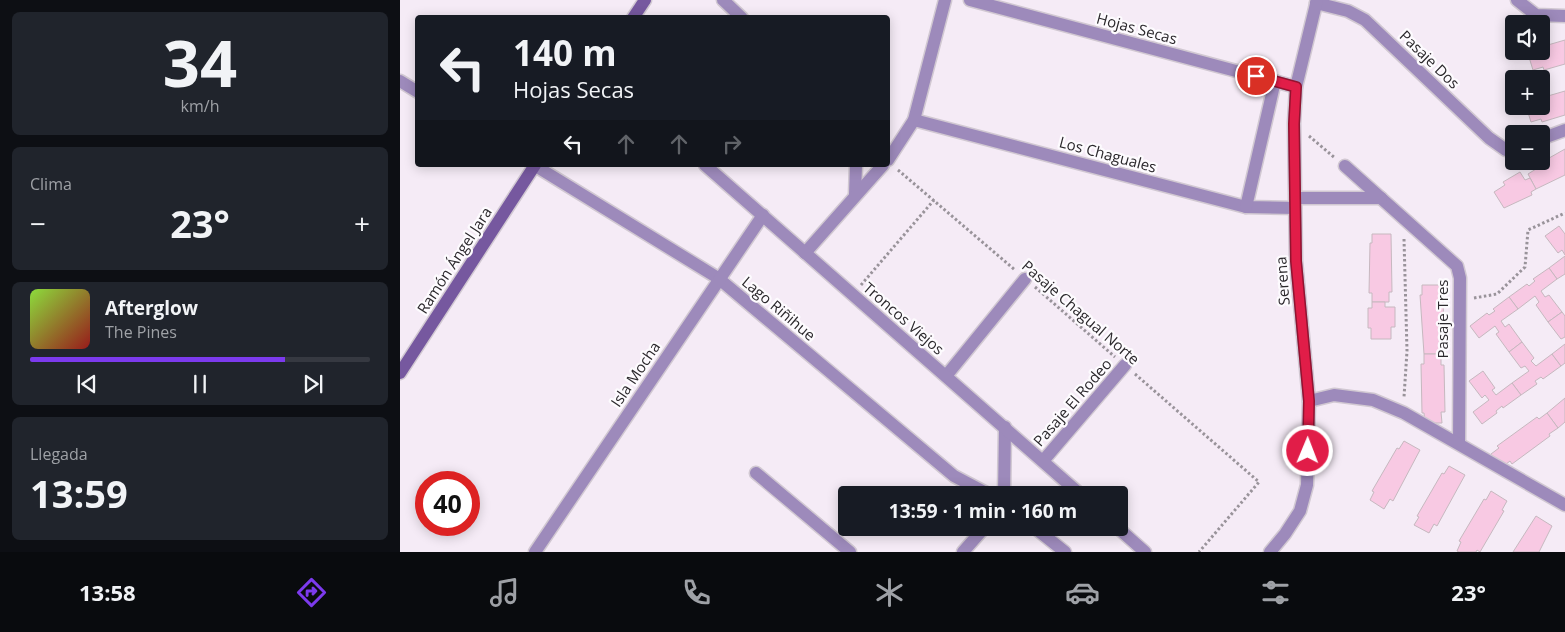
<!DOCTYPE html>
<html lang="es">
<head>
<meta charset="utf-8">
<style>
  :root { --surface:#171b24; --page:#20242c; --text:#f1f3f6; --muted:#9ea1a6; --line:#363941; --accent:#7c3aed }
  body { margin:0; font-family:"Open Sans",sans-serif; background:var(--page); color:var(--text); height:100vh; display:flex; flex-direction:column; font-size:19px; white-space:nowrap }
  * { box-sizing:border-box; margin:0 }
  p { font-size:16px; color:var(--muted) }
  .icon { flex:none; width:28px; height:28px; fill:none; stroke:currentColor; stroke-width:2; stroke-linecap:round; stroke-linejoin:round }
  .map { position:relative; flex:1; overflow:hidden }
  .panel { display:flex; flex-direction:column; gap:12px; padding:12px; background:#0d0f14; width:400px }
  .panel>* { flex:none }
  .banner { position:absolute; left:15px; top:15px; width:475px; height:152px; border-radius:5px; box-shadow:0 2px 12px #0003; background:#171b24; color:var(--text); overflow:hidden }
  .controls { position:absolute; left:1105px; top:15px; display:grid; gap:10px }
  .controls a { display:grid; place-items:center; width:45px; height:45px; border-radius:5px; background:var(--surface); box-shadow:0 2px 12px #0003; font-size:25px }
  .speed { position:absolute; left:15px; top:471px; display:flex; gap:10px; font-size:25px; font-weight:700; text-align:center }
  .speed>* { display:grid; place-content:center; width:65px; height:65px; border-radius:50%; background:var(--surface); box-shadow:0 2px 12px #0003; line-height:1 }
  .speed .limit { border:8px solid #d22; background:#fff; color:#111 }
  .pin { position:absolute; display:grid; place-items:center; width:42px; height:42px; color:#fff; margin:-21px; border:2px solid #fff; border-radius:50%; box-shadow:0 1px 5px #0007 }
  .me { position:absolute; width:55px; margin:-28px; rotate:1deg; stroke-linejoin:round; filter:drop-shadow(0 0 4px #0008) }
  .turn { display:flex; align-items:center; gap:18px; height:105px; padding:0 15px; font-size:22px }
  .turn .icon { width:65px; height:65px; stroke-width:2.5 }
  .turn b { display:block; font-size:35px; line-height:42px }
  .lanes { display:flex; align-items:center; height:48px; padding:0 15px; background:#0003; justify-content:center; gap:25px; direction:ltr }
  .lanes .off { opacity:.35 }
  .big { font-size:38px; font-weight:700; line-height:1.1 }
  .panel .card { flex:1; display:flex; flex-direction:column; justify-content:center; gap:8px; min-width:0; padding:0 18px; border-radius:8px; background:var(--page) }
  .panel .dial { align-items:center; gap:0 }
  .dial b { font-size:65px; line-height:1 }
  .song { display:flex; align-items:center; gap:15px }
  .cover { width:60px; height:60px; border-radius:8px; background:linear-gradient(135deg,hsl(90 70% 55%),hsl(0 70% 35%)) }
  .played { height:5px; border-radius:2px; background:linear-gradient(90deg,var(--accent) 75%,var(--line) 75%) }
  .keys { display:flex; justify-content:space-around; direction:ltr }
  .heat { display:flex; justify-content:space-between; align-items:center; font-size:28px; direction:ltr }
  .trip { position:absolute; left:438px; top:486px; width:290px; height:50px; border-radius:5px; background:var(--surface); box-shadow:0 2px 12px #0003; font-weight:700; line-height:50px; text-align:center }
  .tabs { display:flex; height:80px; justify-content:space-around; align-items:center; background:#090b0e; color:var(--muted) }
  .tabs .icon { width:35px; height:35px }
  .tabs .active { color:var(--accent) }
  .tabs b { font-size:22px; color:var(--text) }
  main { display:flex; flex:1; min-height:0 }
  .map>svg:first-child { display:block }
  .building { fill:#f8c9e3; stroke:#c6b8bf }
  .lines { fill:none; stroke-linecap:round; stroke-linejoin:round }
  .minor-casing { stroke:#d1c8d2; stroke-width:15 }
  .tertiary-casing { stroke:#d1c8d2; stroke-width:15 }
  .secondary-casing { stroke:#d1c8d2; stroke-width:15 }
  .path { stroke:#99939a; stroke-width:3; stroke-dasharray:2.5 2.5; stroke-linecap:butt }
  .minor { stroke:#9d8abb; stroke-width:12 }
  .tertiary { stroke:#9d8abb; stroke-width:12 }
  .secondary { stroke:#76589f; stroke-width:12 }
  .route-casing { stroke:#92132f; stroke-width:12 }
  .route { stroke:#e11d48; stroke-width:9 }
  .labels { text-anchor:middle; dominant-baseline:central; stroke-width:4.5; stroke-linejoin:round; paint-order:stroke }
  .street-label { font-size:15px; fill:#2b282c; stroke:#fdfbfe }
</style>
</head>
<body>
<main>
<section class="panel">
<div class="card dial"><b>34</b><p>km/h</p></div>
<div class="card"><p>Clima</p>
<div class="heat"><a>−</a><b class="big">23°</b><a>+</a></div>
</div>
<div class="card">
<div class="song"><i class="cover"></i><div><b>Afterglow</b><p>The Pines</p></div></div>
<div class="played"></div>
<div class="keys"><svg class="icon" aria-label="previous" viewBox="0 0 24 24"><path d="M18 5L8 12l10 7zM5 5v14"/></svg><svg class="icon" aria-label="pause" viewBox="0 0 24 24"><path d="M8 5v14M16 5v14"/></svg><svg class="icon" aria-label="next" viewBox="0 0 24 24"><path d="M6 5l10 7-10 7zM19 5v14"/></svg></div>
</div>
<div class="card"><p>Llegada</p><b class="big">13:59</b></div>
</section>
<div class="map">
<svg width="1165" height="552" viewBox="0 0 1165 552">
  <rect width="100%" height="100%" fill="#f5ebf6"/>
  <g class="building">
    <path d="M1165,40V64L1144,70L1143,67L1133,70L1128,54L1141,51V47Z"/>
    <path d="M1165,91V115L1142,122L1141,119L1131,122L1126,106H1141V98Z"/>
    <path d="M1165,149V175L1136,189L1128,174L1136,169L1135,166Z"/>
    <path d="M1120,172L1125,180L1130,178L1136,189L1131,192L1132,195L1104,208L1094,192L1105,185L1103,182Z"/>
    <path d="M1159,226L1165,234V255L1162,250L1158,253L1145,236Z"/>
    <path d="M972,234H991L992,292H989V302H972V293H969L970,243H972Z"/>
    <path d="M1165,256V274L1157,279L1149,268Z"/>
    <path d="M1149,268L1157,279L1141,291L1145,297L1149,295L1162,312L1148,322L1136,305L1139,302L1135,296L1118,309L1109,297L1127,284L1129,286L1135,281L1133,279Z"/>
    <path d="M1022,285H1041V296L1043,295L1044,343H1041V354H1024L1020,295H1022Z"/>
    <path d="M1109,297L1118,309L1101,321L1105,327L1109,324L1122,342L1109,352L1096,334L1099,332L1095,326L1079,338L1070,326L1087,313L1089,315L1095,311L1093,309Z"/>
    <path d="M972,302H985V307H995V327H991V339H971V328H968V308H972Z"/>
    <path d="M1162,312L1165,316V337L1161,339L1148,322Z"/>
    <path d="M1122,342L1134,358L1131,361L1136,366L1152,354L1161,366L1143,379L1141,377L1135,381L1137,384L1121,395L1112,383L1129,371L1125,366L1121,368L1109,352Z"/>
    <path d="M1165,344V363L1161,366L1152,354Z"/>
    <path d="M1024,354H1041V365H1044L1045,412H1041L1042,423H1025L1024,413H1022L1021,364H1024Z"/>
    <path d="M1083,371L1095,388L1092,390L1096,395L1112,383L1121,395L1103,408L1102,406L1096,411L1097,413L1082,424L1073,412L1089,400L1085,395L1082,398L1069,381Z"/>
    <path d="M1165,398V422L1158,428L1147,413Z"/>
    <path d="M1147,413L1158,428L1149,434L1150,436L1112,464L1110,461L1101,468L1091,454L1099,448L1097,446L1137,417L1139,419Z"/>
    <path d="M1004,441L1020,450L993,501L990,499L984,509L970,500L974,492L972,491L997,448L999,449Z"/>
    <path d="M1049,466L1065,475L1037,526L1034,524L1029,533L1014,525L1019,517L1017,516L1042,473L1044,474Z"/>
    <path d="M1091,491L1107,501L1102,510L1104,511L1080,552L1077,550L1076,552H1059L1057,551L1061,542L1059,541L1084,499L1086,500Z"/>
    <path d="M1136,516L1152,526L1139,552H1113Z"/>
  </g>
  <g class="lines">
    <defs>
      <g id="minor">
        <path d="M323,0L342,18"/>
        <path d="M570,0L896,87"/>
        <path d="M1117,0L1136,15L1165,16"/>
        <path d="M916,3L948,11L965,20L1089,138L1106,150L1114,148"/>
        <path d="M0,81L18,92"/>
        <path d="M514,120L846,207L895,208"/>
        <path d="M1141,139L1165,130"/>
        <path d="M488,160L514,120L545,0"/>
        <path d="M134,165L318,278L554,476L590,495"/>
        <path d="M945,166L1057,266L1060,278L1059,443"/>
        <path d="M455,195L456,165"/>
        <path d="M896,198H981"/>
        <path d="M846,207L875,81"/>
        <path d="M405,253L483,165"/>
        <path d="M546,376L625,279"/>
        <path d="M909,401L934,395L973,400L1004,413L1165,505"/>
        <path d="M643,461L725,365"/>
        <path d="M356,473L450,552"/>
        <path d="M604,495L605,427"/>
        <path d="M635,528L665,552"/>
        <path d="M135,552L363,215"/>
        <path d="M563,552L584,528"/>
      </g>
      <g id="tertiary">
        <path d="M305,165L681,495"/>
        <path d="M718,528L745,552"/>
        <path d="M870,552L885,534L900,511L907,485L909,401L896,261L894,123L896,87L917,0"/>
      </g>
      <g id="secondary">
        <path d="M233,18L245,0"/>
        <path d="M0,373L135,165"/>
      </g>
    </defs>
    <use href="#minor" class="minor-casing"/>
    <use href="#tertiary" class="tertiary-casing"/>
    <use href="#secondary" class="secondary-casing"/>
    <g class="path">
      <path d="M909,136L935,158"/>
      <path d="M498,170L615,270"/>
      <path d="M1004,239L1007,351L1004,397"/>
      <path d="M461,285L534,200"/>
      <path d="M635,287L715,357"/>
      <path d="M1074,298L1097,294L1125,267L1128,230L1165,213"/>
      <path d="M735,374L859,482L799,552"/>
    </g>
    <use href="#minor" class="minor"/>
    <use href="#tertiary" class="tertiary"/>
    <use href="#secondary" class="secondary"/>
  </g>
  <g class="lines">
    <defs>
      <path id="route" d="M856,76L896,87L894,124L896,261L909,401L908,451"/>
    </defs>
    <use href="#route" class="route-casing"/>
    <use href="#route" class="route"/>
  </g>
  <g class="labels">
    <g class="street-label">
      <text transform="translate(737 28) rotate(15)">Hojas Secas</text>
      <text transform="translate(1030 59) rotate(44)">Pasaje Dos</text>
      <text transform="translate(708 154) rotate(15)">Los Chaguales</text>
      <text transform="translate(54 260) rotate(-57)">Ramón Ángel Jara</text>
      <text transform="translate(882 281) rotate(-94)">Serena</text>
      <text transform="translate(379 308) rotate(40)">Lago Riñihue</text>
      <text transform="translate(681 312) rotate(41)">Pasaje Chagual Norte</text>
      <text transform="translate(504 318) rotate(41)">Troncos Viejos</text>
      <text transform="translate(1042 319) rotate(-90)">Pasaje Tres</text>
      <text transform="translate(235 374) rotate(-56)">Isla Mocha</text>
      <text transform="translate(672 402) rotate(-49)">Pasaje El Rodeo</text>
    </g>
  </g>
</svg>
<div class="controls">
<a><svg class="icon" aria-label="sound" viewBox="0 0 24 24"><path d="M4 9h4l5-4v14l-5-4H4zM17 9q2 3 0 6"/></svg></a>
<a>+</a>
<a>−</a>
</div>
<div class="speed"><div class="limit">40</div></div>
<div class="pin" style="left:856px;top:76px;background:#d93025"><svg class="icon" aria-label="arrive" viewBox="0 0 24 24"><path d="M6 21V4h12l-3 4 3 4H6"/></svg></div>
<svg class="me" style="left:908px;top:451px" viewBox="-20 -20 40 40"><circle r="17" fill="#e11d48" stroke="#fff" stroke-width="3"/><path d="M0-11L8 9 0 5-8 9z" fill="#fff"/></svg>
<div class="trip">13:59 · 1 min · 160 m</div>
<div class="banner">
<div class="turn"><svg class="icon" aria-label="left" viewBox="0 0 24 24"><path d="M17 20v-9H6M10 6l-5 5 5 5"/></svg><div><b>140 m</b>Hojas Secas</div></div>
<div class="lanes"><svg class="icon" aria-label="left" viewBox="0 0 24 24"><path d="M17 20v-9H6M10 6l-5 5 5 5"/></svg><svg class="icon off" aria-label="ahead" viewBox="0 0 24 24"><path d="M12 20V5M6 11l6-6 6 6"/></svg><svg class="icon off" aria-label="ahead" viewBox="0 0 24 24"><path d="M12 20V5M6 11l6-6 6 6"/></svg><svg class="icon off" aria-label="right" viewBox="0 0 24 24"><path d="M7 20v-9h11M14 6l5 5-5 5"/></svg></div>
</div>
</div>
</main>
<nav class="tabs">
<b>13:58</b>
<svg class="icon active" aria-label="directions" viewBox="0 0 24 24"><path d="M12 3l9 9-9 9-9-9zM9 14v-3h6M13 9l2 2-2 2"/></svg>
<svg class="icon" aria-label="music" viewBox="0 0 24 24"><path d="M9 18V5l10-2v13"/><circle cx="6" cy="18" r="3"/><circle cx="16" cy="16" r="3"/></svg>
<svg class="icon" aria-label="phone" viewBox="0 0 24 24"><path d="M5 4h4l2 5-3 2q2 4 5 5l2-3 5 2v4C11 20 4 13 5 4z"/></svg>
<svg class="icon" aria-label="climate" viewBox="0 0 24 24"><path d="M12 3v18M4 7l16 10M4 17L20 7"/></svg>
<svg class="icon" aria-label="car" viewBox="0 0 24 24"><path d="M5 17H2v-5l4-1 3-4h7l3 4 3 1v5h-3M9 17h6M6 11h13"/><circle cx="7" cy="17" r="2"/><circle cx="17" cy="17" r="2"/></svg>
<svg class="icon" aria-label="filters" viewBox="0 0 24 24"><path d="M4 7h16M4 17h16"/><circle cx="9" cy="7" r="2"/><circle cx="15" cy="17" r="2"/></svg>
<b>23°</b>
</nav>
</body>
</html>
